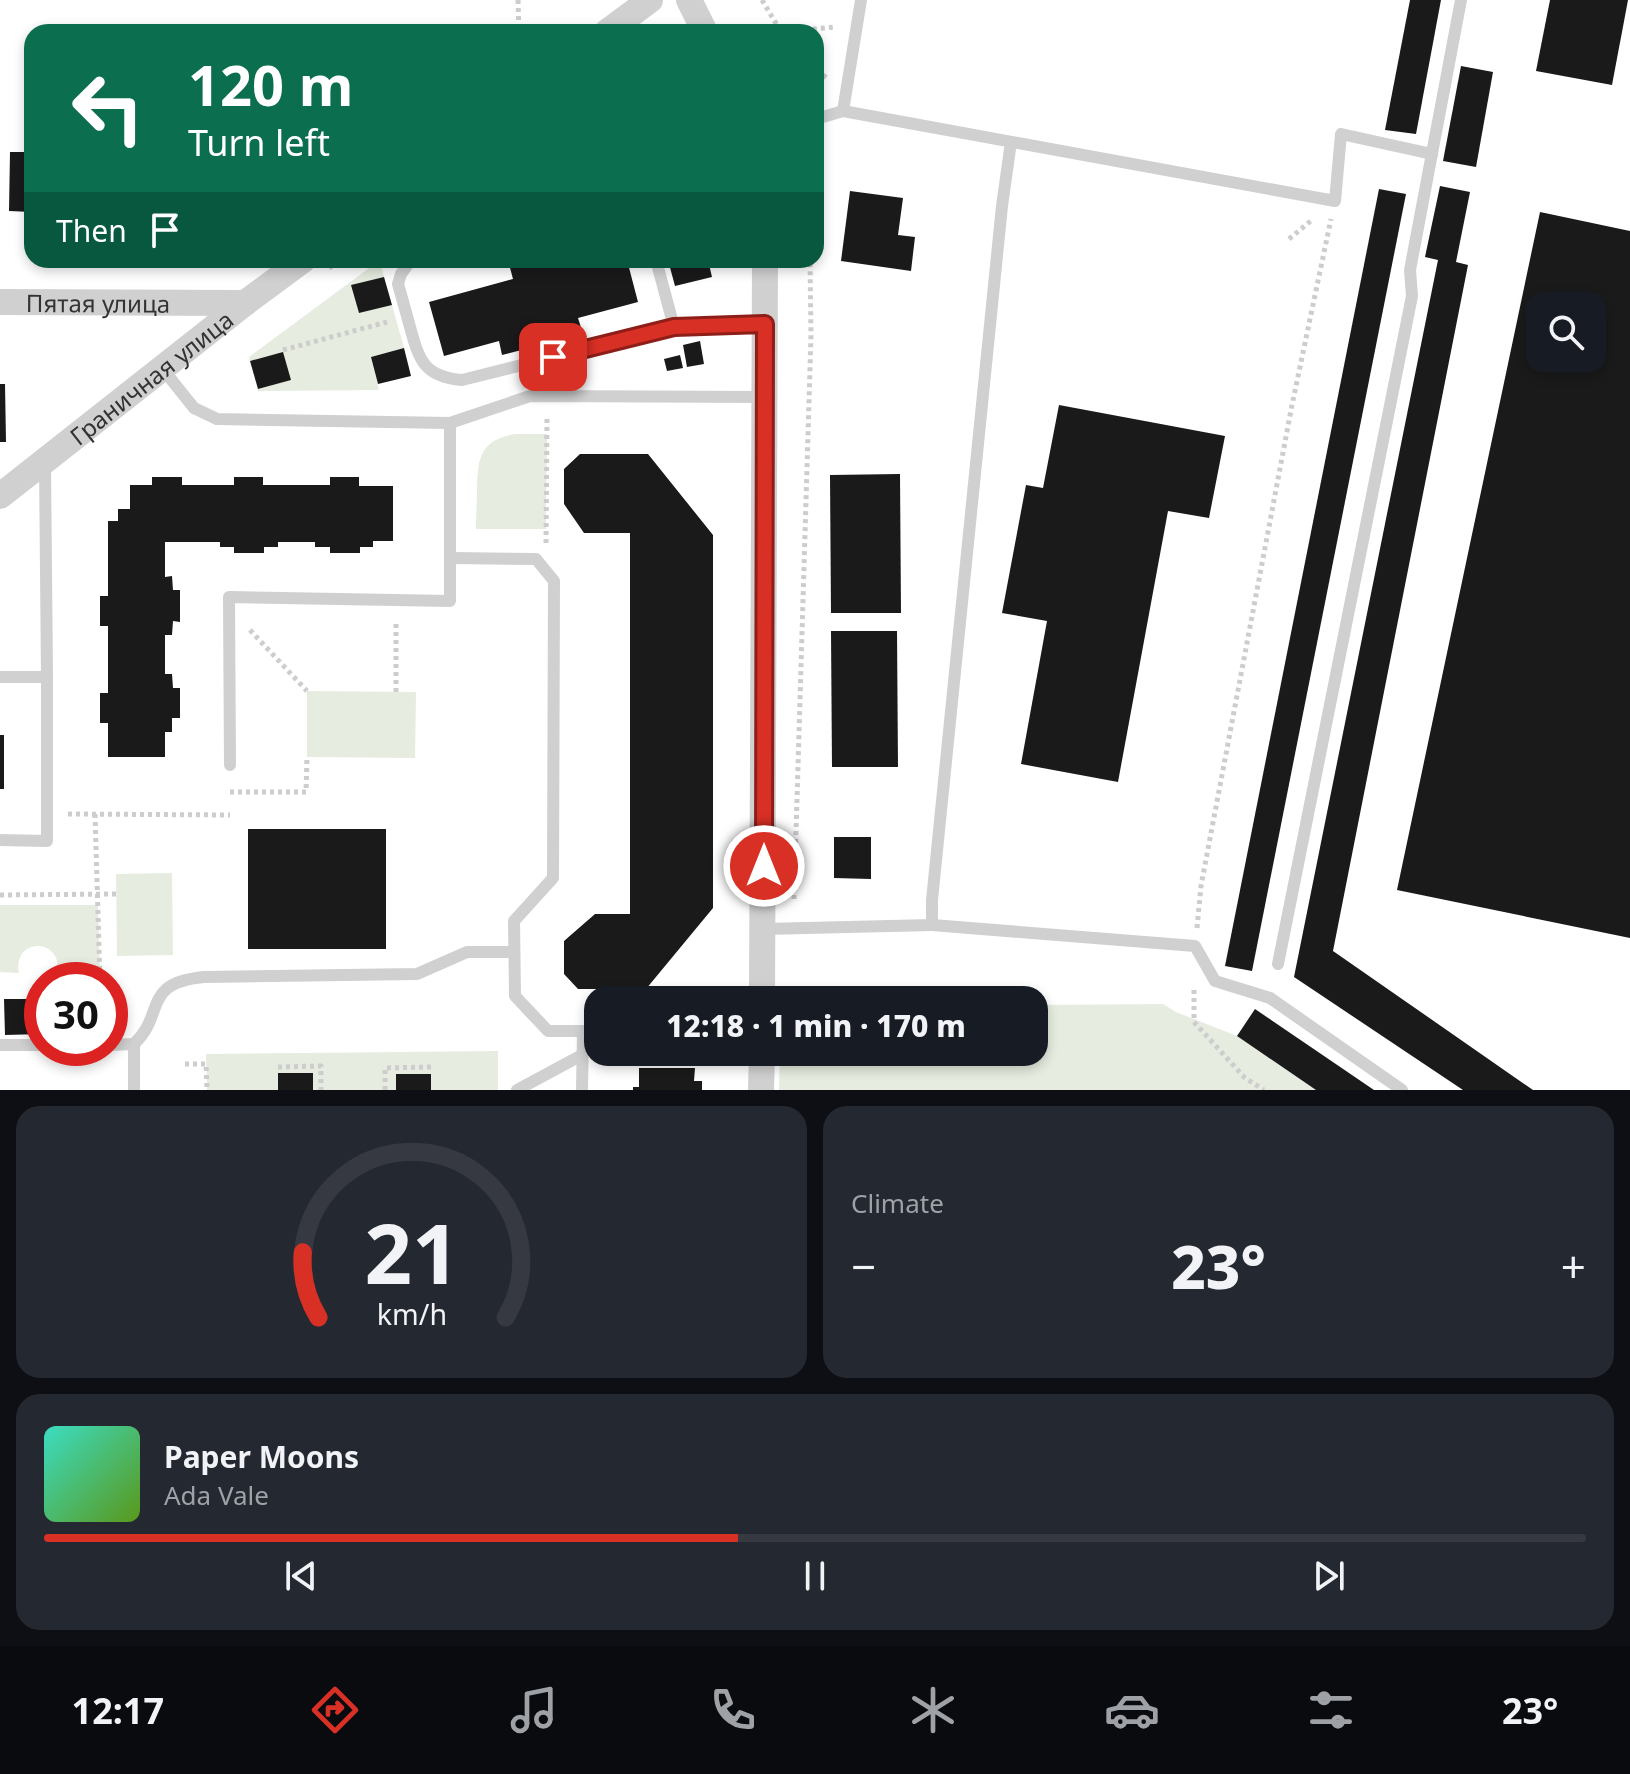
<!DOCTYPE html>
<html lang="en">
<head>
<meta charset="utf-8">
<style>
  :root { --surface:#171b24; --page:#242831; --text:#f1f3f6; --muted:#9ea1a6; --line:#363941; --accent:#d93025 }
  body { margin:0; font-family:"Noto Sans",sans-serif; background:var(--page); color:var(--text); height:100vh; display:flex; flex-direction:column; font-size:30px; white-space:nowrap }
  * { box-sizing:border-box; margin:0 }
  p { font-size:26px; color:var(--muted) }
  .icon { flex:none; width:44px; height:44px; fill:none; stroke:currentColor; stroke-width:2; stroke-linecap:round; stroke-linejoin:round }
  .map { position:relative; height:1090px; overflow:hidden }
  .side { display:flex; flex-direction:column; gap:16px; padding:16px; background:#0d0f14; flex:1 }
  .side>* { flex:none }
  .top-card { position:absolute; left:24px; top:24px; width:800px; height:244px; border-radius:24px; box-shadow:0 4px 12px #0003; background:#0b6e4f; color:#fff; overflow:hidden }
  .controls { position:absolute; left:1526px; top:292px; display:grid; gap:16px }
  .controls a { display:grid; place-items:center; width:80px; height:80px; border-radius:16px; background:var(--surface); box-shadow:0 4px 12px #0003; font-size:40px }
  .speed { position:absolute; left:24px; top:962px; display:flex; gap:16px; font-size:40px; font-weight:700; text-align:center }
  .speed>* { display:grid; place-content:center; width:104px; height:104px; border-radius:50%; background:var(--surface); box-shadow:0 4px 12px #0003; line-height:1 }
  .speed .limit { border:12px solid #d22; background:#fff; color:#111 }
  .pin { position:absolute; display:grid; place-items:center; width:68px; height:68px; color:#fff; margin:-34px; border-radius:16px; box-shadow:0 4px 12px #0006 }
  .me { position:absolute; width:88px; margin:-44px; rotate:0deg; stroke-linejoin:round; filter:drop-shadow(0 0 6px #0008) }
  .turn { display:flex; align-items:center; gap:28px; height:168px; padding:0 32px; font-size:36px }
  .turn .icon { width:104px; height:104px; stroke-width:2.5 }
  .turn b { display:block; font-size:56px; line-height:68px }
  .then { display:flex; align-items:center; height:76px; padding:0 32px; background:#0003; gap:16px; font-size:30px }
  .big { font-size:60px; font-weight:800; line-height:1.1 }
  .side .card { flex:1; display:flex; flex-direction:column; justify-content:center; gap:12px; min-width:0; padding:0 28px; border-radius:24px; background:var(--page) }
  .side .dial { align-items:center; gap:0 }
  .dial svg { height:208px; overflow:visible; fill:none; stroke:var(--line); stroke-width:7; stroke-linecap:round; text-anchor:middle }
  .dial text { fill:var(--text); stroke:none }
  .song { display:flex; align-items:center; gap:24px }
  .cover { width:96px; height:96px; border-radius:12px; background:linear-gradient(135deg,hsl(170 70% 55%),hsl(90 70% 35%)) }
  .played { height:8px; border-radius:4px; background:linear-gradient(90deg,var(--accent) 45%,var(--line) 45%) }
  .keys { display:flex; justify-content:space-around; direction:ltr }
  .heat { display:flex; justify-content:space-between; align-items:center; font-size:44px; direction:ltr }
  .side .tiles { flex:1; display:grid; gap:16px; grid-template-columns:1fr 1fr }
  .card:last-child { grid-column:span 2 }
  .trip { position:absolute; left:584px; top:986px; width:464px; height:80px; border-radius:24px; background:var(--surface); box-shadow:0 4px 12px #0003; font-weight:800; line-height:80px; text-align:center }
  .dock { display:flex; height:128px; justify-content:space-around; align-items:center; background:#090b0e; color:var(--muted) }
  .dock .icon { width:56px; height:56px }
  .dock .on { color:var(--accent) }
  .dock b { font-size:36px; color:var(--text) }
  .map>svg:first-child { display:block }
  .green { fill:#e6ecdf }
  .building { fill:#1a1a1a; fill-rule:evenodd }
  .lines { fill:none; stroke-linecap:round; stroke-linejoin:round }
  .path { stroke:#cdcdcd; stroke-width:5; stroke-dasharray:4 4; stroke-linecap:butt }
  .service { stroke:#d0d0d0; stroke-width:12 }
  .minor { stroke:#d0d0d0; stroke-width:26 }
  .route-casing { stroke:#8d1f18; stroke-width:20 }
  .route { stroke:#d93025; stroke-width:14 }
  .labels { text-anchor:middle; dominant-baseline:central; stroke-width:8; stroke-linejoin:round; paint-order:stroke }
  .street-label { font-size:24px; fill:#333; stroke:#fff }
</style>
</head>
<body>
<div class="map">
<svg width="1630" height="1090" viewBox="0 0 1630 1090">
  <rect width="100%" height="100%" fill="#fff"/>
  <g class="green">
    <path d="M380,260L384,277L352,285L359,313L392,305L404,348L371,357L379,390L258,391V389L290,380L283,353L250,361L249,357Z"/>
    <path d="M515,434H547L546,529H476C476,516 477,503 477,490C478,458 479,441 515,434Z"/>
    <path d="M307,691L416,692L415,758L307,757Z"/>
    <path d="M172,873L173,955L117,956L116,874Z"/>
    <path d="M0,905H98L100,980H60L56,976C68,939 12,934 19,973L0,972Z"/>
    <path d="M1163,1004L1176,1012L1237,1036L1316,1090H779L780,1052H1034V1005Z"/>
    <path d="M498,1051V1090H431V1074H396V1090H313L312,1073H278V1090H207L206,1054Z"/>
  </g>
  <g class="building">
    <path d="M1410,0H1441L1416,134L1385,130Z"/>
    <path d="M1550,0H1628L1612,85L1536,71Z"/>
    <path d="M1461,66L1493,72L1476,167L1443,161Z"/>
    <path d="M10,152H26V164H32V212L9,211Z"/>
    <path d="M1440,186L1470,192L1456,262L1468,265L1333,951L1533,1090H1463L1294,977L1438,260L1425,257Z"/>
    <path d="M1379,189L1406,194L1252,971L1225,966Z"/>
    <path d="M850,191L903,198L898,235L915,237L911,271L841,261Z"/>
    <path d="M1540,212L1630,231V938L1397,890ZM1540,306H1592V358H1540Z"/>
    <path d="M523,260H537L539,268L570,260H627L638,302L578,318L583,334L502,355L499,341L444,356L429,302L513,279L509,264Z"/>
    <path d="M668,260H708L712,277L675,286Z"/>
    <path d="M384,277L392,305L359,313L351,285Z"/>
    <path d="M700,341L704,364L687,367L683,345Z"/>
    <path d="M404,348L411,376L378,384L371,357Z"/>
    <path d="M283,352L291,380L258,389L250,361Z"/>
    <path d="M680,355L683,368L667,371L664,359Z"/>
    <path d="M0,384H5L6,442H0Z"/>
    <path d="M1059,405L1225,436L1209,518L1168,511L1118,782L1021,764L1047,621L1002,613L1026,485L1043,488Z"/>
    <path d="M580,454H648L713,535V908L646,989H578L564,974V941L595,914H630V533H584L564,504V469Z"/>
    <path d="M900,474L901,613H831L830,475Z"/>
    <path d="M152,477H182V485H234V477H263V485H330V477H359V486H393V541H373V547H360V553H330V547H315V542H278V547H264V553H234V547H220V542H165V577L172,576L173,590H180V622L173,621L172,635H165V674H172L173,688H180V718H172V732H165V757H108V723H100V693H108V626H100V596H108V521H118V509H130V485H152Z"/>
    <path d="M831,631H897L898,767H832Z"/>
    <rect x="0" y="735" width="4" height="54"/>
    <rect x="248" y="829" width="138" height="120"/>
    <path d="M834,837H871V879L834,878Z"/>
    <path d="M4,999H42V1034L5,1035Z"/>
    <path d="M1255,1009L1374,1090H1316L1237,1036Z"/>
    <path d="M639,1068H695L694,1081H702V1090H633V1087H639Z"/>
    <rect x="278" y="1073" width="35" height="17"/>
    <rect x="396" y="1074" width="35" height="16"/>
  </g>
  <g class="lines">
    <g class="path">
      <path d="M518,0L519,32"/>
      <path d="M762,0L781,32"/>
      <path d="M781,32L835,27"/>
      <path d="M816,71L829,79"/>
      <path d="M1289,239L1313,219"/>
      <path d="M329,268L340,260"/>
      <path d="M283,350L387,322"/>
      <path d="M546,543L547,417"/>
      <path d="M250,630L307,691"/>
      <path d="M396,692V621"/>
      <path d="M230,792H306L307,757"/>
      <path d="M68,814L230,815"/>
      <path d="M95,814L100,980"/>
      <path d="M0,895L116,894"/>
      <path d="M794,899L811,335L810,260"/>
      <path d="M1197,928L1201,886L1292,405L1331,219"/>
      <path d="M1194,990V1022L1245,1078L1264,1090"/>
      <path d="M185,1064H206L207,1090"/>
      <path d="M278,1067L321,1066V1090"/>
      <path d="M385,1090V1068L431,1067"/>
    </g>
    <g class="service">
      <path d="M843,111L861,0"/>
      <path d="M816,119L843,111L1335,201L1341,134L1432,154"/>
      <path d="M411,260L401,274L398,284C402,298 406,312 410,327C419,360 424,377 462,380L674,327L765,324"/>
      <path d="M656,260L674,327"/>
      <path d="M162,368L194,408L217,419L450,423L530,396L765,397"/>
      <path d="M45,463L47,677"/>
      <path d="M450,558L536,559L554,581L553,878L514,921L515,996L548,1031H598"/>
      <path d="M0,677H47V841L0,840"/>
      <path d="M230,765L229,597L450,601V423"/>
      <path d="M932,925L1195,946L1215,981L1270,998L1402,1090"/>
      <path d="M764,929L932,925V900L1002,206L1011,142"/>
      <path d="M1278,964L1412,296L1410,270L1461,0"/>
      <path d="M0,1045H42"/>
      <path d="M110,1045L134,1044"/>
      <path d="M134,1090V1044C166,1014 141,983 204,977L417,974L467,952H514"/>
      <path d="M517,1090L582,1055"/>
      <path d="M582,1090L583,1031"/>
    </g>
    <g class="minor">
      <path d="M689,0L705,32"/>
      <path d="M607,32L650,0"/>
      <path id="s1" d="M0,302L245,303"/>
      <path id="s2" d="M0,496L245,303L303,260"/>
      <path d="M762,1000L765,260"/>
      <path d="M761,1090L762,1052"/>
    </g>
  </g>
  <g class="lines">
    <defs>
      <path id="route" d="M553,357L674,327L765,324L764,866"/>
    </defs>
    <use href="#route" class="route-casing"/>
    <use href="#route" class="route"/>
  </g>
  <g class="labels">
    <g class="street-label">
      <text stroke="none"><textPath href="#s1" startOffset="98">Пятая улица</textPath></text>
      <text stroke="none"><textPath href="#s2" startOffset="192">Граничная улица</textPath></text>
    </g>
  </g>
</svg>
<div class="controls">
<a><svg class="icon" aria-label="search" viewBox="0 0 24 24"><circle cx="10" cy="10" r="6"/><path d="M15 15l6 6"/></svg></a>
</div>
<div class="speed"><div class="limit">30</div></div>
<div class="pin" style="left:553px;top:357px;background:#d93025"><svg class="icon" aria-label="arrive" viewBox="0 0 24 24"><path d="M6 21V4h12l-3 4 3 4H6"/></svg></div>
<svg class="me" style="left:764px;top:866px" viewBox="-20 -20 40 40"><circle r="17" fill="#d93025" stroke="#fff" stroke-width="3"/><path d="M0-11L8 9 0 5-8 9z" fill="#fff"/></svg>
<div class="trip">12:18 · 1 min · 170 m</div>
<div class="top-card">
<div class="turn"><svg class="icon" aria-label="left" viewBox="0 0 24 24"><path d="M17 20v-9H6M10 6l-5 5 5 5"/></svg><div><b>120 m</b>Turn left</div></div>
<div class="then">Then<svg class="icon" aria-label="arrive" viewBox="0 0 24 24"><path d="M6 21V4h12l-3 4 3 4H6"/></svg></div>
</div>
</div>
<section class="side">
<div class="tiles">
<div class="card dial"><svg viewBox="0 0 100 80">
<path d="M14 69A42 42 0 1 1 86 69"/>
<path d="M14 69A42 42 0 0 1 8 44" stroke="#d93025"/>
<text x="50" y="56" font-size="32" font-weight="700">21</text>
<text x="50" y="72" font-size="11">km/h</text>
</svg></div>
<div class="card"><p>Climate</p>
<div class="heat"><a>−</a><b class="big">23°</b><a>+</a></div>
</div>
<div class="card">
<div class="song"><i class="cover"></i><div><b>Paper Moons</b><p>Ada Vale</p></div></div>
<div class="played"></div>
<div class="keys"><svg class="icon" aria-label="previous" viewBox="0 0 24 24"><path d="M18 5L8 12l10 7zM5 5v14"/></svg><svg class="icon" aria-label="pause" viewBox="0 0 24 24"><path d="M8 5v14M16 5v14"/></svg><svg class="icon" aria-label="next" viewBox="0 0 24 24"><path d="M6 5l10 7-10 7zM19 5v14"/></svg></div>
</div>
</div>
</section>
<nav class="dock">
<b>12:17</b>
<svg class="icon on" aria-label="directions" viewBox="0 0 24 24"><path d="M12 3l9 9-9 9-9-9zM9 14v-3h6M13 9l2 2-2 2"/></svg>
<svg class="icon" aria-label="music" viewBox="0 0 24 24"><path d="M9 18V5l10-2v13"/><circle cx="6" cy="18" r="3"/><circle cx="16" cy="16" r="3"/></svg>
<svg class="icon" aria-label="phone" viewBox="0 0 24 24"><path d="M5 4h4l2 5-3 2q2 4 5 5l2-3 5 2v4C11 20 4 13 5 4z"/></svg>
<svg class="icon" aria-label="climate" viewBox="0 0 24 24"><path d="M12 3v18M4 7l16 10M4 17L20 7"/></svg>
<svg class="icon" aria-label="car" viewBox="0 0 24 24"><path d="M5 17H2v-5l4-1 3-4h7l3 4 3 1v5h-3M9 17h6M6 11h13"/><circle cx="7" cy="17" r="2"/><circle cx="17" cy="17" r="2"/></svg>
<svg class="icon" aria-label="filters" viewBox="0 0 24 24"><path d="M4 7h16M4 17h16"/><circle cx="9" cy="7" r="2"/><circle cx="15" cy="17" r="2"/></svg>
<b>23°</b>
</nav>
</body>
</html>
